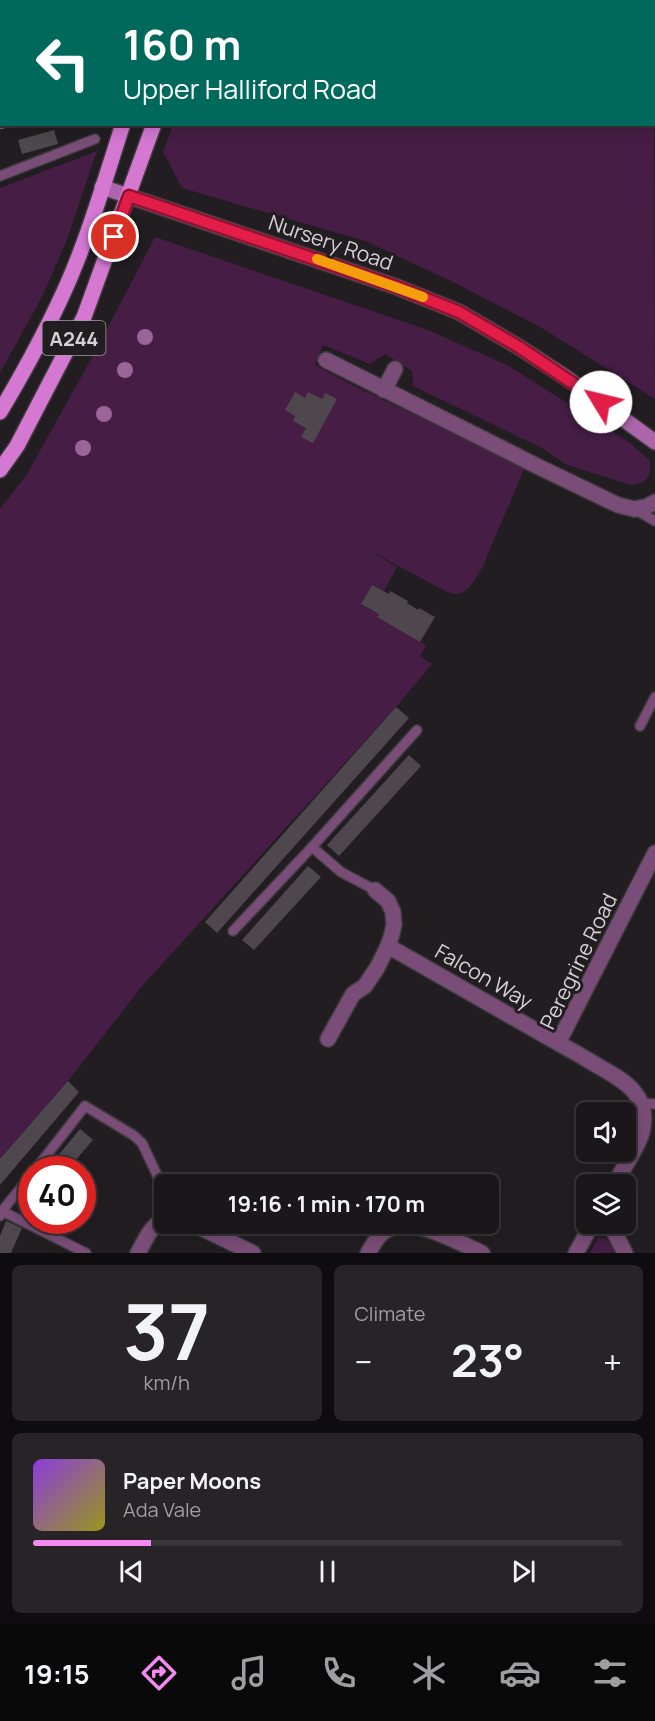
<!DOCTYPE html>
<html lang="en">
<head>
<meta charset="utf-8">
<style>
  :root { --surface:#1a1619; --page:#272326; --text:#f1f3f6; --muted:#9f9fa2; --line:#383538; --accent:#f489f0 }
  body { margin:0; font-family:Manrope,sans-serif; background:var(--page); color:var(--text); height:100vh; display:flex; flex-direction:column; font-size:22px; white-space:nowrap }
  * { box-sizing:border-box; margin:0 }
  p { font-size:20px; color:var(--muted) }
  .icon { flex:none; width:33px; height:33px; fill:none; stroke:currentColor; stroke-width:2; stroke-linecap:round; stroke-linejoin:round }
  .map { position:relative; height:1253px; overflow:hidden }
  .drawer { display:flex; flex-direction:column; gap:12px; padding:12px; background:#0e0c0e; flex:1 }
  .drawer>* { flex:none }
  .hud { position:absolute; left:0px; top:0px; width:656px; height:126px; box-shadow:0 3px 15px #0003,0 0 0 2px var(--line); background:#00695c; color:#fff; overflow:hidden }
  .controls { position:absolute; left:576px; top:1102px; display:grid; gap:12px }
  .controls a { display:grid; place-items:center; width:60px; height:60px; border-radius:9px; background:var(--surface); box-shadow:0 3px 15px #0003,0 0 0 2px var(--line); font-size:30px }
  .speed { position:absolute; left:18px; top:1156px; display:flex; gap:12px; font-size:30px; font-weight:700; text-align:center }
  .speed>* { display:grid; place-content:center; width:78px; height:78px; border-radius:50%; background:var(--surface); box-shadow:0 3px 15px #0003,0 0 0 2px var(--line); line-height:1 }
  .speed .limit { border:9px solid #d22; background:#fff; color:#111 }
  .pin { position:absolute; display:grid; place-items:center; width:51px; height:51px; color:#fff; margin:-26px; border:3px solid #fff; border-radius:50%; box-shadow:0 2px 6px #0007 }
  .me { position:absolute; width:66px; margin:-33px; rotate:306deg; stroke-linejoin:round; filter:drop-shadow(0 0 4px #0008) }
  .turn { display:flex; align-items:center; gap:21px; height:126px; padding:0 24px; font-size:27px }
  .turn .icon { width:78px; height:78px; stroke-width:2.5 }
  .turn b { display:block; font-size:42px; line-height:51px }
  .big { font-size:45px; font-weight:700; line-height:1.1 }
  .drawer .tile { flex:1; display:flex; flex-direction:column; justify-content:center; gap:9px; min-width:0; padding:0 21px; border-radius:9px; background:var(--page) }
  .drawer .dial { align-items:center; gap:0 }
  .dial b { font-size:78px; line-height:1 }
  .song { display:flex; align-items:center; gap:18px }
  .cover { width:72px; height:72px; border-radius:9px; background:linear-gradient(135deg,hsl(270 70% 55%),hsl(60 70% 35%)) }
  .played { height:6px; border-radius:3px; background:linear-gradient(90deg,var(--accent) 20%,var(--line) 20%) }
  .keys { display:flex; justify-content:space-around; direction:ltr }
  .heat { display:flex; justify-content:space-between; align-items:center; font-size:33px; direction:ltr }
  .drawer .tiles { flex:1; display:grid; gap:12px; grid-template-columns:1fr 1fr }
  .tile:last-child { grid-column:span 2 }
  .trip { position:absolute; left:154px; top:1174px; width:345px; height:60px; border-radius:9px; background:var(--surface); box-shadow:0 3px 15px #0003,0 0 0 2px var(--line); font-weight:700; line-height:60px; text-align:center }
  .tabs { display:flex; height:96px; justify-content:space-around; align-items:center; background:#0a090a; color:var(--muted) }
  .tabs .icon { width:42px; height:42px }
  .tabs .active { color:var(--accent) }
  .tabs b { font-size:27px; color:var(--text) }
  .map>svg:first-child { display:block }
  .green { fill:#451d45 }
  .building { fill:#4e484e }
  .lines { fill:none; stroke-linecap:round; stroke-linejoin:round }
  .lane-casing { stroke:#3e3a3e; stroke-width:12 }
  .street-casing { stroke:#3e3a3e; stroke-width:18 }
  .secondary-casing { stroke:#3e3a3e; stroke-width:18 }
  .primary-casing { stroke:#3e3a3e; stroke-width:18 }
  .lane { stroke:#794d77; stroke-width:9 }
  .street { stroke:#794d77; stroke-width:15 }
  .secondary { stroke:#ac65aa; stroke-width:15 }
  .primary { stroke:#d478d2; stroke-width:15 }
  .rail { stroke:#7e797d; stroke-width:4.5; stroke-dasharray:8 8; stroke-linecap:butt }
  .tree { fill:#9c6599 }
  .route-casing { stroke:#92132f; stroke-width:15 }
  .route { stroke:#e11d48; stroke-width:10 }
  .slow { stroke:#f59e0b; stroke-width:10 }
  .labels { text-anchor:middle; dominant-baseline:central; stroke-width:6; stroke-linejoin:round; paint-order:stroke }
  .shield { fill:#221d21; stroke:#9f9a9e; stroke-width:1.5 }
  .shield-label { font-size:20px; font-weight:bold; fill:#d4d0d4 }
  .street-label { font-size:21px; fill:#d4d0d4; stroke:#221d21 }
</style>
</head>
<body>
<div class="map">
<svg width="655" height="1253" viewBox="0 0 655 1253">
  <rect width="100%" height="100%" fill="#221d21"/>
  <g class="green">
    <path d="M0,0H655V11L654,2H2V100L0,101Z"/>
    <path d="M654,53L655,399L542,328L451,281L365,241L182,188L163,152L173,125L654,124Z"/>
    <path d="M97,151L68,237L43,295L0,373V188Z"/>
    <path d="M155,237L428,330L509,366L630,443L650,461C651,478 647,484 630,485L565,464L542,448L413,386L412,371L385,354L370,364L323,345L315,365L352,385L525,467L483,566L476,578L469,588L461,593L455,594L447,592L367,549L397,567L384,591L372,585L361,604L379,614L378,617L426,645L420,656L432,664L396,707L143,985L68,1081L0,1159V509L27,474L95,352Z"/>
    <path d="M598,1238L607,1239L615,1253H590Z"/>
  </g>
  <g class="building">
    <path d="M54,130L58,144L22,154L18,140Z"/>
    <path d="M295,392L305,398L308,392L322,399L325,393L337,399L313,443L301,437L306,428L293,421L295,416L285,410Z"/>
    <path d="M372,585L389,594L390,591L408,601L407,603L418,610L419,608L435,617L420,642L377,617L379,614L361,604Z"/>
    <path d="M396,707L409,718L217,933L205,922Z"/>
    <path d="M409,755L421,766L339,856L327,845Z"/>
    <path d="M308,866L321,877L254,950L242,940Z"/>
    <path d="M68,1081L79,1092L0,1185V1159Z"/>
    <path d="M80,1129L93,1140L67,1170H46Z"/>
    <path d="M32,1188V1213L30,1215L17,1206Z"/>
    <path d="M6,1221L22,1228L11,1253H0V1236Z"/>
  </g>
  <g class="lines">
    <defs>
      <g id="lane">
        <path d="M0,176L95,139"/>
        <path d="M636,510L655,521"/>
        <path d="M640,726L655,697"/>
        <path d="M312,847L341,872L375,890"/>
        <path d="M233,931L312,847L417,730"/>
        <path d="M641,1103L655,1104"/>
        <path d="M35,1170L85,1106L133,1135L142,1143L165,1192"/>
        <path d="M2,1211L86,1253"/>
        <path d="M0,1216L2,1211L32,1174"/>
      </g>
      <g id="street">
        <path d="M326,360L541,468L618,505L634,509L646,507L655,502"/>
        <path d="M384,390L395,369"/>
        <path d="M388,946L558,1043"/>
        <path d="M328,1039L353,994L365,986L377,968L388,946L392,934L394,924L393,912L388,901L375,890"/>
        <path d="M614,1185C621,1171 639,1146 642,1132C651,1096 625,1081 598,1066C585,1058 571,1050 558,1043L655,853"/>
        <path d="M193,1224L253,1253"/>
        <path d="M610,1224L625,1253"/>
        <path d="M138,1253C146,1239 150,1226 165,1219"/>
        <path d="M368,1253C373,1245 377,1236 385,1231C411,1214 457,1242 482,1253"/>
        <path d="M576,1253L592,1224"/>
      </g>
      <path id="secondary" d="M102,187L397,287L459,312L519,347L568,379L655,442"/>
      <g id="primary">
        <path d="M165,2L166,0"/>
        <path d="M194,2L195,0"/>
        <path d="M0,412C22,375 43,337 61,298C87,243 104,182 123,124"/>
        <path d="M0,470L17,446L84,317L154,124"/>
      </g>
    </defs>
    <use href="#lane" class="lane-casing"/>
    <use href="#street" class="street-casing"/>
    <use href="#secondary" class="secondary-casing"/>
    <use href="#primary" class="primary-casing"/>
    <use href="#lane" class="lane"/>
    <use href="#street" class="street"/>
    <use href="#secondary" class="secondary"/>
    <use href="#primary" class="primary"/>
    <g class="rail">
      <path d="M654,24H655"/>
      <path d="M654,34H655"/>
      <path d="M0,118L2,117"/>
      <path d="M0,127L11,124"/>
    </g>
  </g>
  <g class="tree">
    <circle cx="145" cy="337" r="8"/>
    <circle cx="125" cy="370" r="8"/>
    <circle cx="104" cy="414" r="8"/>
    <circle cx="83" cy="448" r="8"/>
  </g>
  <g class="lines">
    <defs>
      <path id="route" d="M114,237L129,196L397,287L459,312L519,347L601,402"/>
    </defs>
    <use href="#route" class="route-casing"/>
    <use href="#route" class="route"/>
    <path class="slow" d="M317,259L423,297"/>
  </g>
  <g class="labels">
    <rect class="shield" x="42.5" y="321" width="63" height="34" rx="4.5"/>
    <g class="shield-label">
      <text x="74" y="338">A244</text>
    </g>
    <g class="street-label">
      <text transform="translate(331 242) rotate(19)">Nursery Road</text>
      <text transform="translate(578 961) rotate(-64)">Peregrine Road</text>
      <text transform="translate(484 976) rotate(30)">Falcon Way</text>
    </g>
  </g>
</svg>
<div class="controls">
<a><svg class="icon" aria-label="sound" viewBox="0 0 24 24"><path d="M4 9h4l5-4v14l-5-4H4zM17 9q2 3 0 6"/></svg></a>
<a><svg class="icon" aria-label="layers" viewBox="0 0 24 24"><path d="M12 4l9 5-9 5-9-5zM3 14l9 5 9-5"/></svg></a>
</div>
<div class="speed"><div class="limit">40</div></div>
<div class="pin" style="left:114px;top:237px;background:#d93025"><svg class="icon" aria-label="arrive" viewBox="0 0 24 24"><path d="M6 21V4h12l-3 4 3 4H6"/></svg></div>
<svg class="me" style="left:601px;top:402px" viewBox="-20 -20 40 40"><circle r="19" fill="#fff"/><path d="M0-13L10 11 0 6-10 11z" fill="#e11d48"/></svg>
<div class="trip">19:16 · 1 min · 170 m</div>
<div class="hud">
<div class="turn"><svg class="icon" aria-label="left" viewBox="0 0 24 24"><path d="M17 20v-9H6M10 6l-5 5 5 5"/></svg><div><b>160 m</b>Upper Halliford Road</div></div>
</div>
</div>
<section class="drawer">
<div class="tiles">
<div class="tile dial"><b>37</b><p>km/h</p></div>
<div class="tile"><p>Climate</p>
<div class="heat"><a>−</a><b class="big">23°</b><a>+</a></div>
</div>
<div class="tile">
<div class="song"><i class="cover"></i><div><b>Paper Moons</b><p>Ada Vale</p></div></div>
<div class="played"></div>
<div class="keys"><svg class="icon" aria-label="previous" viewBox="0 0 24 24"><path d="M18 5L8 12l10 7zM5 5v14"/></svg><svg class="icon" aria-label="pause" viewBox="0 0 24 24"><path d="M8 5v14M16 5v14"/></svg><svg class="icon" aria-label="next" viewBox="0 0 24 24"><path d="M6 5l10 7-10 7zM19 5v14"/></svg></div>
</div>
</div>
</section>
<nav class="tabs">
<b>19:15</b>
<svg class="icon active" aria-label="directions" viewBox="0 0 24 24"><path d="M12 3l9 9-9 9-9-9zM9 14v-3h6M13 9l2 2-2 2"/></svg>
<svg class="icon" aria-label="music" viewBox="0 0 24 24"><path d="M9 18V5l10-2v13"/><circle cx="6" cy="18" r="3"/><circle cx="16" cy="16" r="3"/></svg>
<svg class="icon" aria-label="phone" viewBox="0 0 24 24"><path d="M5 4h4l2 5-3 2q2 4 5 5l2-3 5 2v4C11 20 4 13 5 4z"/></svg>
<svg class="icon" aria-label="climate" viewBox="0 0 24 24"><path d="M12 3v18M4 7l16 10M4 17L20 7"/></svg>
<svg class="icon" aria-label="car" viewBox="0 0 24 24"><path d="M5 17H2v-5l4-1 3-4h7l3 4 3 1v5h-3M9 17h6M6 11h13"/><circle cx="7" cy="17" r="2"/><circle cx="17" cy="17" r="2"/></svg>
<svg class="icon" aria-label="filters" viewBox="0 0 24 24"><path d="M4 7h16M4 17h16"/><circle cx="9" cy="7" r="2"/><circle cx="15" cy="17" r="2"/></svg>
</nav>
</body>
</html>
